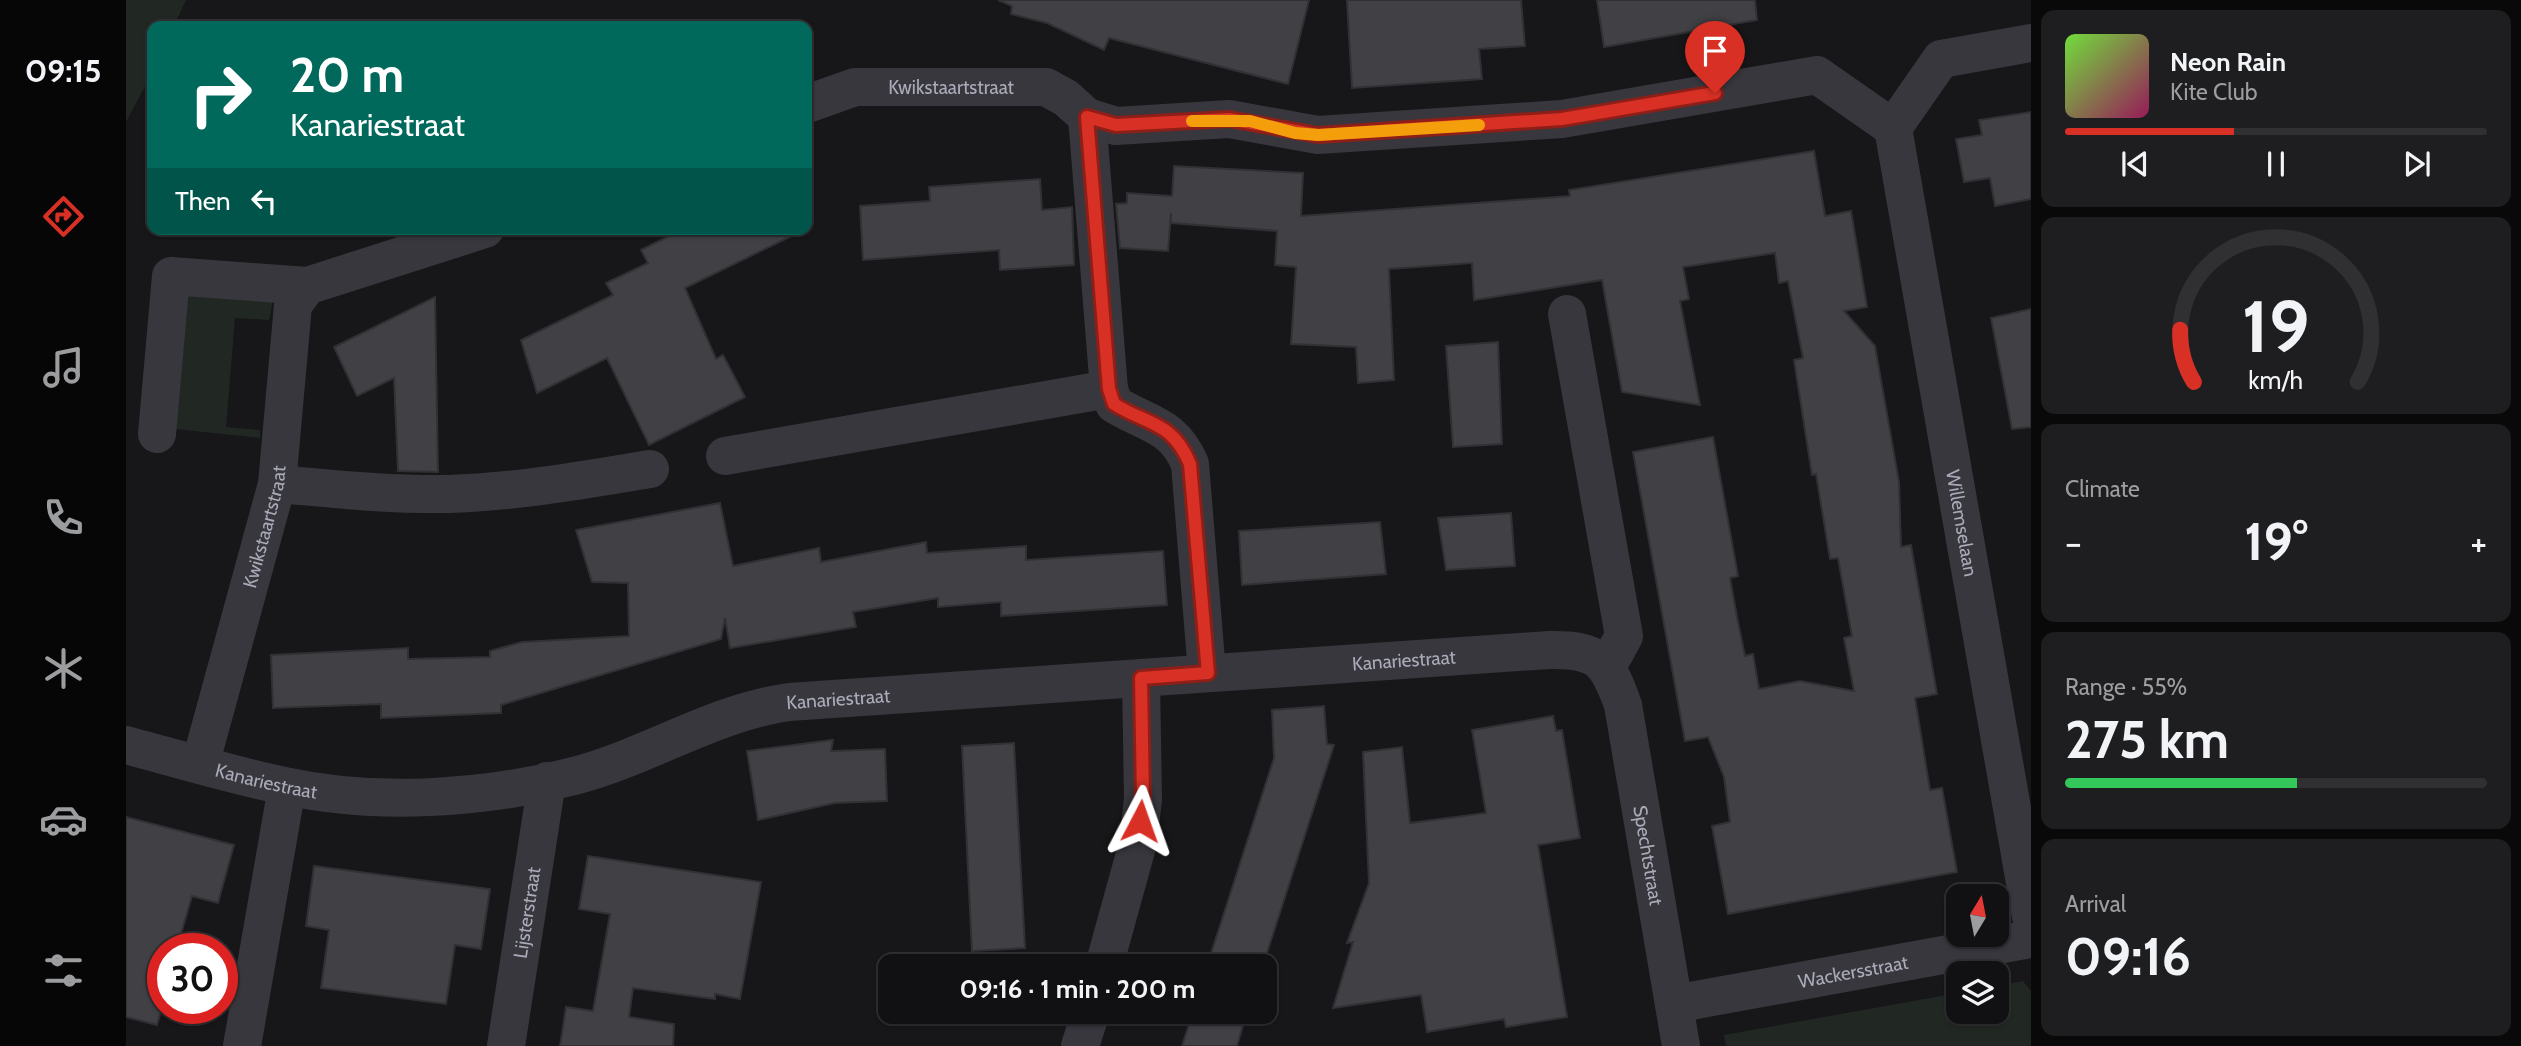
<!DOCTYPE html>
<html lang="en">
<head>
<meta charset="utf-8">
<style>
  :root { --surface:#111012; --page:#1e1e20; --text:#f1f3f6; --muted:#9c9d9f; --line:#303032; --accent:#d93025 }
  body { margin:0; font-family:Cabin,sans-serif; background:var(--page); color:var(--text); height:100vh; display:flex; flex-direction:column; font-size:26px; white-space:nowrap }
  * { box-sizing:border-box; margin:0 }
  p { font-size:23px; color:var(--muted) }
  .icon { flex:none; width:38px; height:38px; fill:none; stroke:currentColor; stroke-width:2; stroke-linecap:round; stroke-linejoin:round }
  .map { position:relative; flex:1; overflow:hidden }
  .side { display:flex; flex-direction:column; gap:10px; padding:10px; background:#09090a; width:490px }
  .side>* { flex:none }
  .guide { position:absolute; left:21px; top:21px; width:665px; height:214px; border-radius:14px; box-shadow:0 2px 5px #0004,0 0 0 2px var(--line); background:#00695c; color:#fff; overflow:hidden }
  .needle { width:46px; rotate:10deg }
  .controls { position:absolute; left:1820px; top:884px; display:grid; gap:14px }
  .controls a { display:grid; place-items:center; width:63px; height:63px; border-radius:14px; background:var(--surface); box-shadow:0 2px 5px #0004,0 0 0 2px var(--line); font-size:35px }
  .speed { position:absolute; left:21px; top:933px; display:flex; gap:14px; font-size:35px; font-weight:700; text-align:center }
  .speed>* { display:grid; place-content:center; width:91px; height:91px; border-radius:50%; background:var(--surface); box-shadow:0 2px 5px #0004,0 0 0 2px var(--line); line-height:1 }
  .speed .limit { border:10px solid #d22; background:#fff; color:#111 }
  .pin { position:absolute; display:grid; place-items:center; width:60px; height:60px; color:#fff; margin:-72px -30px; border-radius:50% 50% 50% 0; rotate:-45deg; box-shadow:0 0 7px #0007 }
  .pin .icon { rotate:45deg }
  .me { position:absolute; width:77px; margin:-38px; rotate:4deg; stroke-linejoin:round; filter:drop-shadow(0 0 5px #0008) }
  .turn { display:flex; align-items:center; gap:24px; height:147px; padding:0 28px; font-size:32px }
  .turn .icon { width:91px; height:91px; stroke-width:2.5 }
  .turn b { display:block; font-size:49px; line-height:60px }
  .then { display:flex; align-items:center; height:66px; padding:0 28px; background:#0003; gap:14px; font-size:26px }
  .big { font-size:52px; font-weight:700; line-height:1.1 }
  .side .tile { flex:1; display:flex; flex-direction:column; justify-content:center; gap:10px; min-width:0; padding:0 24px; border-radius:14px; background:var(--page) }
  .side .dial { align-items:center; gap:0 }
  .dial svg { height:182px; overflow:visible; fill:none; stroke:var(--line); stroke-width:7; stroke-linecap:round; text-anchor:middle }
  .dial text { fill:var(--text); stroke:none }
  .song { display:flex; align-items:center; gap:21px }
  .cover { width:84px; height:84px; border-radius:10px; background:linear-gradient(135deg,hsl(100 70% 55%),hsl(330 70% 35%)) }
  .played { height:7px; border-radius:4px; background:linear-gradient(90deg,var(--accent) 40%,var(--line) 40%) }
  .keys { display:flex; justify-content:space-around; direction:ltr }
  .heat { display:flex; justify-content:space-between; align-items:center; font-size:38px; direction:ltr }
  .charge { height:10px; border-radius:5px; background:linear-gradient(90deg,#34c759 55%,var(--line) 0) }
  .trip { position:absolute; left:752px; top:954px; width:399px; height:70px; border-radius:14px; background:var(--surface); box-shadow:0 2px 5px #0004,0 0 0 2px var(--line); font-weight:700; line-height:70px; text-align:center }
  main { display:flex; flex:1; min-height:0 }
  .menu { display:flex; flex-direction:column; width:126px; justify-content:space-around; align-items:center; background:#070607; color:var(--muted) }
  .menu .icon { width:49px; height:49px }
  .menu .active { color:var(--accent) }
  .menu b { font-size:32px; color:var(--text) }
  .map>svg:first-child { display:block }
  .green { fill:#212823 }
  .building { fill:#414045; stroke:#313034; stroke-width:2 }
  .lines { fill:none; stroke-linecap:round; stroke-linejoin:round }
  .minor { stroke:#38373d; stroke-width:38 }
  .route-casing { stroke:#8d1f18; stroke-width:18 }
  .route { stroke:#d93025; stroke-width:12 }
  .slow { stroke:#f59e0b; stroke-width:12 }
  .labels { text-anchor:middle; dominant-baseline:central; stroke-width:6; stroke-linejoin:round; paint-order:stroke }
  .street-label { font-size:19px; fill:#a9abb8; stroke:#121113 }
</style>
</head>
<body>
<main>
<nav class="menu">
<b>09:15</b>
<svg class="icon active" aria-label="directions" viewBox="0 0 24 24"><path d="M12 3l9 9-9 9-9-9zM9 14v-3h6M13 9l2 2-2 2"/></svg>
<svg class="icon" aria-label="music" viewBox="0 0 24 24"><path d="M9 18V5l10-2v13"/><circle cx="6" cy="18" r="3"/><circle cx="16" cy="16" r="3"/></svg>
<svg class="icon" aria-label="phone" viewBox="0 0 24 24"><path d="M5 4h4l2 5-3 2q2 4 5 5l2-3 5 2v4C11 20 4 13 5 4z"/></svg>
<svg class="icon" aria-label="climate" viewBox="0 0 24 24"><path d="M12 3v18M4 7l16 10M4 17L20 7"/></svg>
<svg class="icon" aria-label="car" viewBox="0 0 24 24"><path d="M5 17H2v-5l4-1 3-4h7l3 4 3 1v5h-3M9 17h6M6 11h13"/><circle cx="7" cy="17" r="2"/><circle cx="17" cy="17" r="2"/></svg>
<svg class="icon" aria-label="filters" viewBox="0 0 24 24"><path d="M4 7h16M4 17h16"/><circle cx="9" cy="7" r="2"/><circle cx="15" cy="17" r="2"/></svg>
</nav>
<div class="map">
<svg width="1905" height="1046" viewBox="0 0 1905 1046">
  <rect width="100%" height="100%" fill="#171618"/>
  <g class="green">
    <path d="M0,0H60L48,26H26V73L0,122Z"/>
    <path d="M54,293L147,300L143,320L109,318L100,427L134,430V438L40,428Z"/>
    <path d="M1897,981L1905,991V1046H1600L1598,1035L1832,993V1012H1871V986Z"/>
  </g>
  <g class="building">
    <path d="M872,0H1183L1162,84L983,38L978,50L921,23L885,14L886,6Z"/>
    <path d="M1221,0H1395L1399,46L1353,49L1356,79L1226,88Z"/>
    <path d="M1471,0H1629L1631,20L1478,47Z"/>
    <path d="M1905,112V199L1869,206L1864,178L1838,182L1830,139L1856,135L1853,120Z"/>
    <path d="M1688,151L1699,216L1725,211L1741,307L1718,311L1749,346L1773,482L1775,547L1785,545L1811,694L1789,698L1804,790L1816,788L1831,872L1602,914L1586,826L1604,822L1598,777L1582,737L1559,741L1507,452L1587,437L1612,576L1604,578L1611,617L1619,656L1627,654L1633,689L1674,681L1728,691L1718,638L1726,636L1712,558L1704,559L1690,474L1686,475L1668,360L1677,358L1662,281L1653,283L1649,253L1557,267L1563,299L1554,301L1574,405L1496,392L1476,280L1348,300L1346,263L1263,269L1268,380L1232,383L1230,347L1165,344L1170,267L1149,265L1151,231L1045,223V213L1042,251L994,248L990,204L1001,203V193L1046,196L1048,166L1177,173L1175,216L1444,196L1443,190Z"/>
    <path d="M914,179L916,210L946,207L948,265L874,270L873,250L737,260L734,206L804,201L803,187Z"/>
    <path d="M557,229H680L559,288L590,359L597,355L619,397L523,445L481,358L411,393L395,340L487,295L480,283L522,263L515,250Z"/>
    <path d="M309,297L312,472L272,471L268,378L231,396L208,347Z"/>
    <path d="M1905,309V427L1886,429L1865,318Z"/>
    <path d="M1372,342L1376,444L1327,447L1320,346Z"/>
    <path d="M594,503L607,566L693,548L695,562L800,542L801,553L900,546V560L1037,551L1041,605L875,616V602L812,607V598L727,612L730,627L604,648L599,618L595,639L375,705V713L255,718V704L147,708L145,655L282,648V659L364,657V651L396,642L503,636L502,583L466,582L450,530Z"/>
    <path d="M1385,513L1389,566L1320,570L1312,518Z"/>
    <path d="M1254,522L1260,574L1116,585L1113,531Z"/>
    <path d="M1198,706L1201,744L1208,745L1138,962L1135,966H1081L1148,758L1146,710Z"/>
    <path d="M1427,716L1430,731L1436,730L1454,838L1412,845L1441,1017L1380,1027L1378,1019L1301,1032L1295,995L1207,1008L1227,942L1221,943L1243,883L1237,752L1276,747L1284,823L1360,813L1346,730Z"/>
    <path d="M707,740L705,751L759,749L761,801L709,803L632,820L621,751Z"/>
    <path d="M888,743L899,948L846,951L836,746Z"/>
    <path d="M0,817L108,845L92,903L66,896L51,948H37V1004L31,1025L0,1017Z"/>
    <path d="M462,856L635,882L614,999L589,994V999L507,988L503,1017L548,1024L547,1046H434L440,1007L467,1011L484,914L453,909Z"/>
    <path d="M188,866L364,889L355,949L329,945L320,1004L195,988L203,930L180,926Z"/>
    <path d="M1067,1012H1121L1111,1046H1056Z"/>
  </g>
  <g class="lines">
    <g class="minor">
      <path id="s1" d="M681,104L729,87H920L940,98L961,117L990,126L1103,119L1192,135L1436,119L1691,75L1767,128"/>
      <path d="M961,117L983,389L988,404C1022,425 1047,424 1064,464L1081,673"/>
      <path id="s2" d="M1767,128L1905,917"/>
      <path d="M1767,128L1815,59L1905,43"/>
      <path d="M1441,314L1498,636L1481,667"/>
      <path d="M31,434L45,276L181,286"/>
      <path d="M599,456L983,389"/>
      <path d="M151,484C208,489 265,495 322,494C390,492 457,480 524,469"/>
      <path id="s3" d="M0,745C53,759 106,775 159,786C251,806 357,799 448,776C522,757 586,713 663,702L1423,650C1472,649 1481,660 1497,705L1555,1046"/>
      <path id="s4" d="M74,765L151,484L167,305L181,286L359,229"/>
      <path d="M978,966L1012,843L1017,799L1015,678"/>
      <path id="s5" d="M1548,1004L1905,939"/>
      <path d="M116,1046L161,787"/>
      <path id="s6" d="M380,1046L421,781"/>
      <path d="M954,1046L965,1012"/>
    </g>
  </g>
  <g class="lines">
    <defs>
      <path id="route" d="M1014,821L1017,799L1015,678L1082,673L1064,464C1046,421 1023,426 988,404L983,389L961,117L990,125L1103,119L1192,135L1436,119L1589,93"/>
    </defs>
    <use href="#route" class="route-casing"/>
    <use href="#route" class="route"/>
    <path class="slow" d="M1066,121H1124L1169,133L1192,135L1353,125"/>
  </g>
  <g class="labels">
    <g class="street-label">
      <text stroke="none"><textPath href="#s1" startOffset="147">Kwikstaartstraat</textPath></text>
      <text stroke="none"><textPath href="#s2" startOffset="401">Willemselaan</textPath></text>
      <text stroke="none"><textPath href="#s4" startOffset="247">Kwikstaartstraat</textPath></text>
      <text stroke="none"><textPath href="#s3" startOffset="1300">Kanariestraat</textPath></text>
      <text stroke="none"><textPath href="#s3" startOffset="733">Kanariestraat</textPath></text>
      <text stroke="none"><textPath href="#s3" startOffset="145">Kanariestraat</textPath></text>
      <text stroke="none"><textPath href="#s3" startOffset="1701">Spechtstraat</textPath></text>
      <text stroke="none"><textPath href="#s6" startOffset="135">Lijsterstraat</textPath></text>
      <text stroke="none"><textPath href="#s5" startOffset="182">Wackersstraat</textPath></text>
    </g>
  </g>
</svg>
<div class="controls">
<a><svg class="needle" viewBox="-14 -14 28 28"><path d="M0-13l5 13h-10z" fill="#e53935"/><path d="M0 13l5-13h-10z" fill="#9c9d9f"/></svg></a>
<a><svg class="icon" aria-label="layers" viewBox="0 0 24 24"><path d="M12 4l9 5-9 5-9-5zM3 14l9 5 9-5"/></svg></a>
</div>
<div class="speed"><div class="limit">30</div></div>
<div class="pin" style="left:1589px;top:93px;background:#d93025"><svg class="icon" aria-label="arrive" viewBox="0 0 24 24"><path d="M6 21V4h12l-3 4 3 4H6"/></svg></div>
<svg class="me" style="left:1014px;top:821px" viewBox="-20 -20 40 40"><path d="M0-17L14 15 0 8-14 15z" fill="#d93025" stroke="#fff" stroke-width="4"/></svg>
<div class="trip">09:16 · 1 min · 200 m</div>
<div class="guide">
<div class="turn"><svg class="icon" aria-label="right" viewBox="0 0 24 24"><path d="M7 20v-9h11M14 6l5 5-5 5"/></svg><div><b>20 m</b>Kanariestraat</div></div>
<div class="then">Then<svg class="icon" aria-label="left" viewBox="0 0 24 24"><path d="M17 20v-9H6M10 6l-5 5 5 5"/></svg></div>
</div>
</div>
<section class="side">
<div class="tile">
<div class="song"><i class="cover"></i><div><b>Neon Rain</b><p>Kite Club</p></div></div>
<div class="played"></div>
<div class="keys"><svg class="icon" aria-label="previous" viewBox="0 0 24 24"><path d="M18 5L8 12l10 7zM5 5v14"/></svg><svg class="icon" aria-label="pause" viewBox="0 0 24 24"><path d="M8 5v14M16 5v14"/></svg><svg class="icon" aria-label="next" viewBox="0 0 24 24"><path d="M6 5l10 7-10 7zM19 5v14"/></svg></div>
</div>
<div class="tile dial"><svg viewBox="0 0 100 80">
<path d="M14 69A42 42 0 1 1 86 69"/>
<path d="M14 69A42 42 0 0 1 8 46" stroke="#d93025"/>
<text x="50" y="56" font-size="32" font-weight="700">19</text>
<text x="50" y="72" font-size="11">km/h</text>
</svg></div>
<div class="tile"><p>Climate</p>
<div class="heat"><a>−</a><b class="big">19°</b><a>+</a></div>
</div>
<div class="tile"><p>Range · 55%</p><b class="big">275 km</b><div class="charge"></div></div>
<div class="tile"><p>Arrival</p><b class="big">09:16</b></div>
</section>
</main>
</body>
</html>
